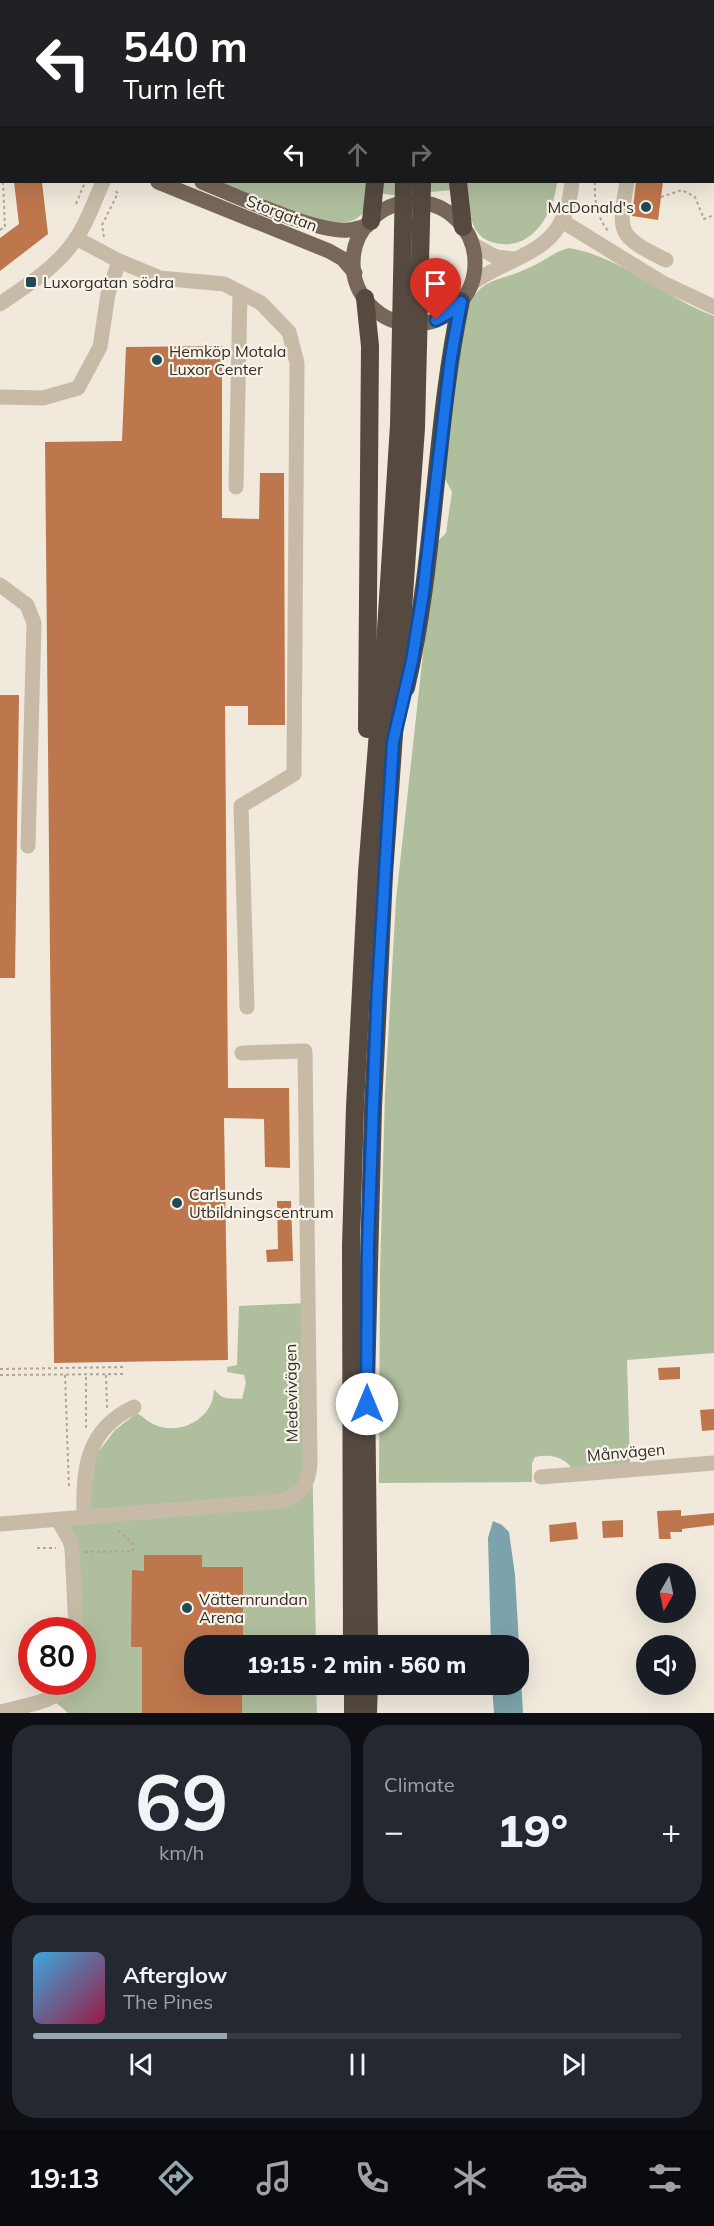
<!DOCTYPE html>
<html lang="en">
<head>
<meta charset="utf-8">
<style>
  :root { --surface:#171b24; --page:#242831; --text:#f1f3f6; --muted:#9ea1a6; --line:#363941; --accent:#93a7ad }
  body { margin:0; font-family:Mulish,sans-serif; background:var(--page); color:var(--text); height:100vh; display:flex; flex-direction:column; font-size:22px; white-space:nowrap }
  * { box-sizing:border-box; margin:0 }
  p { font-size:20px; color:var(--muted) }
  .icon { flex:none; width:33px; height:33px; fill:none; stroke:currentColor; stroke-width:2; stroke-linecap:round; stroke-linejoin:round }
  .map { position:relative; height:1713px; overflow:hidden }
  .panel { display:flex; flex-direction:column; gap:12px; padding:12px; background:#0d0f14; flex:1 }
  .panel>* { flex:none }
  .banner { position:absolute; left:0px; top:0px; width:714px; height:183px; box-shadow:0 6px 24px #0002; background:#202124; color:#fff; overflow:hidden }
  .needle { width:39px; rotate:189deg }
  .tools { position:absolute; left:636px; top:1563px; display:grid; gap:12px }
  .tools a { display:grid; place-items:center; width:60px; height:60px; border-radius:50%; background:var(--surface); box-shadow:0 6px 24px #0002; font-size:30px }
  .speed { position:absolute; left:18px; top:1617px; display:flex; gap:12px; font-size:30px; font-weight:700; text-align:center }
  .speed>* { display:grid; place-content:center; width:78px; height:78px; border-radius:50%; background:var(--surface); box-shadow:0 6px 24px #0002; line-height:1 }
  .speed .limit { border:9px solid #d22; background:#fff; color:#111 }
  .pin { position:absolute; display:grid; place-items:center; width:51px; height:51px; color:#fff; margin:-62px -26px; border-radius:50% 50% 50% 0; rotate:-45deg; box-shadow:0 0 6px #0007 }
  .pin .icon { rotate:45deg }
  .me { position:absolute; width:66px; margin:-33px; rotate:0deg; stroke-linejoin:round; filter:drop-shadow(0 0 4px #0008) }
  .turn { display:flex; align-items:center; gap:21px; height:126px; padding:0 24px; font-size:27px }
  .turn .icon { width:78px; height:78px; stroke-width:2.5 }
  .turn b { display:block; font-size:42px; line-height:51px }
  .lanes { display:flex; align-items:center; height:57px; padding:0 24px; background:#0003; justify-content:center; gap:30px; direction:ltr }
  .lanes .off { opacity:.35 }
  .big { font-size:45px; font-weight:800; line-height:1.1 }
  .panel .card { flex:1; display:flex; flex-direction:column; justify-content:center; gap:9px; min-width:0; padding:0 21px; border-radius:24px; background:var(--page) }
  .panel .dial { align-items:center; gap:0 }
  .dial b { font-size:78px; line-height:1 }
  .song { display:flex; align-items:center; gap:18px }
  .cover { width:72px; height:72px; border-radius:9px; background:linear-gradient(135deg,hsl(200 70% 55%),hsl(340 70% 35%)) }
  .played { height:6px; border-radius:3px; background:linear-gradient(90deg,var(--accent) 30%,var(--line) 30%) }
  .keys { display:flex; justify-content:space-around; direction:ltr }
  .heat { display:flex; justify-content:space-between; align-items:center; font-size:33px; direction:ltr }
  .panel .tiles { flex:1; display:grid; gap:12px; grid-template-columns:1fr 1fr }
  .card:last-child { grid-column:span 2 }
  .trip { position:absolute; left:184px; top:1635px; width:345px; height:60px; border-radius:24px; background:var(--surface); box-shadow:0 6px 24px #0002; font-weight:800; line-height:60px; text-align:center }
  .tabs { display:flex; height:96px; justify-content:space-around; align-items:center; background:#090b0e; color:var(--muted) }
  .tabs .icon { width:42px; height:42px }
  .tabs .on { color:var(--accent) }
  .tabs b { font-size:27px; color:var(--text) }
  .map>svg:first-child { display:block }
  .green { fill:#afbe9d }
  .water { fill:#7ca3ab }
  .building { fill:#be764c }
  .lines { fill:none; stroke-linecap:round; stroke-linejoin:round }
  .path { stroke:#b3a593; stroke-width:2; stroke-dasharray:3 3; stroke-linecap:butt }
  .minor { stroke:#c7bba8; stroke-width:15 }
  .major { stroke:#76675a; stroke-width:15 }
  .highway { stroke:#554940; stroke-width:18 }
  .route-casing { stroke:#114b97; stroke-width:15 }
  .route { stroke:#1a73e8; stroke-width:10 }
  .poi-dot { fill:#204a54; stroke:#f8f3e8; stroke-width:2 }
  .labels { text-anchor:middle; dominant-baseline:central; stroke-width:4.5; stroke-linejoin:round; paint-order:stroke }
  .poi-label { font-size:16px; fill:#352e28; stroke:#f8f3e8; text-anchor:start }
  .street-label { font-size:16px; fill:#352e28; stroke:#f8f3e8 }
</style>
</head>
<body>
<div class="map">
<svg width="714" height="1713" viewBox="0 0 714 1713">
  <rect width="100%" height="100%" fill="#f0e9dc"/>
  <g class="green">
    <path d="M167,0H488V2Z"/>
    <path d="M619,0H714V145L712,2L617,1Z"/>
    <path d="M218,182H557C554,213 532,252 495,243C490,242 483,239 479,234C469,224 469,202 466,189L392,195L370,192C369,206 365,216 351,221C324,230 245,193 218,182Z"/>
    <path d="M569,248C620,256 665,298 714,316V1353L627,1360L630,1465L572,1468C562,1456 550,1454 535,1457L532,1463V1482L379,1483L380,1273L385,1094L396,900L435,544L446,533L452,492L444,477L462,327C476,272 494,286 535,265C547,259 556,251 569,248Z"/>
    <path d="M309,1303L316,1645L195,1646V1684L316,1685L317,1713H68L54,1701L71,1682H82V1630L61,1521L88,1508L96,1455L115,1430L137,1413C142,1416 147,1421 153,1424C179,1437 214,1419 214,1389C224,1402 228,1397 242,1399L246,1383L244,1375L227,1372V1367L237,1365L239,1306Z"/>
  </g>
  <path class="water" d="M493,1521L502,1525L509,1532L515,1575L523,1713H494L492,1685L519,1684V1646L491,1645L488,1538Z"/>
  <g class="building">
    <path d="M14,182H42L48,234L0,271V238L19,224Z"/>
    <path d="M636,182H663L658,220L632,216Z"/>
    <path d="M222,346V518L259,519L260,473H284L285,725H248V706H225L228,1088H289L290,1168L265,1167L264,1119L224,1118L228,1360L54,1363L45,442L122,441L126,347Z"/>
    <path d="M0,695H19L15,978H0Z"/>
    <path d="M277,1201H291L293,1261L267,1262L266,1250L278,1249Z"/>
    <path d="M680,1367V1379L659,1380L658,1368Z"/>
    <path d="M714,1409V1430L702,1431L700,1410Z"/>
    <path d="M681,1510V1516L714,1513V1525L682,1529V1532H670L671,1539H659L657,1511Z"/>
    <path d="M623,1520V1537L603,1538L602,1521Z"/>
    <path d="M576,1522L578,1539L550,1542L549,1525Z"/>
    <path d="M144,1555H202V1567H243V1646H195V1684H242V1713H142V1647H131L132,1570L144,1571Z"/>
  </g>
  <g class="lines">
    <g class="path">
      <path d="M313,2L315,0"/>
      <path d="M598,2L602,0"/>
      <path d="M0,173H2"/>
      <path d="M595,182C594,200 597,218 609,232"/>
      <path d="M661,197L682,190L695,197L704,219L714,215"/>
      <path d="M76,204L85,182"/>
      <path d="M0,230L5,227L3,182"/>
      <path d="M104,237L102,225L118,193L115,191"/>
      <path d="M0,1369L126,1367"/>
      <path d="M0,1375L126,1374"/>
      <path d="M65,1375L69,1489"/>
      <path d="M106,1375L107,1408"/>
      <path d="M86,1428V1375"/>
      <path d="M37,1548H56"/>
      <path d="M85,1552L133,1551V1544L116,1528"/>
    </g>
    <g class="minor">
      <path d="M8,0L11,2"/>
      <path d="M230,0V2"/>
      <path d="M499,2V0"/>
      <path d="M712,162L714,163"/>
      <path d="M627,182C618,233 617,236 666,260"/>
      <path d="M562,221L661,282L714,307"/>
      <path d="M76,238L119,261L160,278L224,284L261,303L289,332L297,363L294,774L241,806L247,1007"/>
      <path d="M472,244L496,257L514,259"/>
      <path d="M472,283C521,250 565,254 572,182"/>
      <path d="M0,304C24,287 51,271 69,248C85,229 93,204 103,182"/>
      <path d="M0,397L43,398L78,388L100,347L108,294L119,261"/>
      <path d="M236,487L240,292"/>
      <path d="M0,585L27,605L34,623L28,846"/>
      <path d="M541,1477L714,1463"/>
      <path d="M84,1518C83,1470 85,1430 134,1407"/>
      <path d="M58,1520L70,1541L72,1549L76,1630"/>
      <path d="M0,1524L281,1501C302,1495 309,1484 310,1463L305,1051L242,1053"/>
      <path d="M0,1712C22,1706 58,1702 72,1682"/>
    </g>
    <g class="major">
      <path d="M0,100L2,101"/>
      <path d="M0,112L2,113"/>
      <path d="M158,182L329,251L343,259L355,273"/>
      <path d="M202,182C234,195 316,233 348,230C354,230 361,227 367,226"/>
      <circle cx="414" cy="263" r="61"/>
    </g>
    <g class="highway">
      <path d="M448,0V2"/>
      <path d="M386,2L387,0"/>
      <path d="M409,2V0"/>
      <path d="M426,2V0"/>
      <path d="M458,182L463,227"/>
      <path d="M371,221L375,182"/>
      <path d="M365,298L370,346L367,729"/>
      <path d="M406,688C436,561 434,429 461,301"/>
      <path d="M352,1646L351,1246L355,1107L367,872L386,630L399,425L404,182"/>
      <path d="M369,1646L366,1384L373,1107L384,874L416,428L422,182"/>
      <path d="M353,1684V1713"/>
      <path d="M368,1713L369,1684"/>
    </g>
  </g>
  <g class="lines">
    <defs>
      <path id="route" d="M367,1404L368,1246L373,1107L378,988L393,742L412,661L423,593L451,357L461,302L450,312L436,320"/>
    </defs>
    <use href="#route" class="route-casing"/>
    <use href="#route" class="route"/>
  </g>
  <g class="poi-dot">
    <circle cx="646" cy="207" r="6"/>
    <rect x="25" y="276" width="12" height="12" rx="3"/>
    <circle cx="157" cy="360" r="6"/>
    <circle cx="177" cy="1203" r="6"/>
    <circle cx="187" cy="1608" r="6"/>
  </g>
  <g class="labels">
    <g class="poi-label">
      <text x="634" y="207" text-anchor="end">McDonald's</text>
      <text x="43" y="282">Luxorgatan södra</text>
      <text x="169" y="351">Hemköp Motala<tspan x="169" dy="18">Luxor Center</tspan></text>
      <text x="189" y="1194">Carlsunds<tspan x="189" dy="18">Utbildningscentrum</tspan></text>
      <text x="199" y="1599">Vätternrundan<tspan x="199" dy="18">Arena</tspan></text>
    </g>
    <g class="street-label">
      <text transform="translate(282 213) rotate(21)">Storgatan</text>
      <text transform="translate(291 1393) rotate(-91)">Medevivägen</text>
      <text transform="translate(626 1452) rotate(-5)">Månvägen</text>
    </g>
  </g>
</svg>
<div class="tools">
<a><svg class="needle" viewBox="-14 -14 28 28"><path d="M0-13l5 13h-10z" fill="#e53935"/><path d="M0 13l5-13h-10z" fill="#9ea1a6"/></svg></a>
<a><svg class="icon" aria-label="sound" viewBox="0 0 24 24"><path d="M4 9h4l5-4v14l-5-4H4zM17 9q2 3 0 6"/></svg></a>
</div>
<div class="speed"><div class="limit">80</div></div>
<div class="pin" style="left:436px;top:320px;background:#d93025"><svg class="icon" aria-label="arrive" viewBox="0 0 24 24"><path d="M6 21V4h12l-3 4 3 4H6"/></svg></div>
<svg class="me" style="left:367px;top:1404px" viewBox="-20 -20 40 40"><circle r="19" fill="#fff"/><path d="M0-13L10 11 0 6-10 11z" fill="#1a73e8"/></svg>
<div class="trip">19:15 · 2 min · 560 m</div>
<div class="banner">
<div class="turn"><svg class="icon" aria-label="left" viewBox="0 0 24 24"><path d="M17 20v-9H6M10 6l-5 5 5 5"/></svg><div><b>540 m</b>Turn left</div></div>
<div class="lanes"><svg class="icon" aria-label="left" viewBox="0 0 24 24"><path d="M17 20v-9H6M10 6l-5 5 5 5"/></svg><svg class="icon off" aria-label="ahead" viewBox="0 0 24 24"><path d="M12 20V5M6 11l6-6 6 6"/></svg><svg class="icon off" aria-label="right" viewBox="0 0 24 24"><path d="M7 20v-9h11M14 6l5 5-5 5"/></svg></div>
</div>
</div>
<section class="panel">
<div class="tiles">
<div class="card dial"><b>69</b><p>km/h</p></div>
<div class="card"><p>Climate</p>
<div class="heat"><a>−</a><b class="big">19°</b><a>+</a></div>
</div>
<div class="card">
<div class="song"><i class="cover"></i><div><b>Afterglow</b><p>The Pines</p></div></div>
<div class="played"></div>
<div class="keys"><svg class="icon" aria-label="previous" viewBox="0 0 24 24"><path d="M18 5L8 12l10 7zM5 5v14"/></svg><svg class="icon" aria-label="pause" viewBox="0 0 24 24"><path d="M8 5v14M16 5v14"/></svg><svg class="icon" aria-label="next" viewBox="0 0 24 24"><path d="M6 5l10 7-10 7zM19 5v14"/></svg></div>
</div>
</div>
</section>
<nav class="tabs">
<b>19:13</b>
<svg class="icon on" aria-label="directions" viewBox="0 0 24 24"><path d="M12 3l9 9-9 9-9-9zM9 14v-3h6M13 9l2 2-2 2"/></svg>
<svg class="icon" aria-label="music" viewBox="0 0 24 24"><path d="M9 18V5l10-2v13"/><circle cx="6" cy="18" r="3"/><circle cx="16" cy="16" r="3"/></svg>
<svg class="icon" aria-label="phone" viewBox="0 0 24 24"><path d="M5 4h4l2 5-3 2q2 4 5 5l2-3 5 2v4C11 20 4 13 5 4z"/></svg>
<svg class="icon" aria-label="climate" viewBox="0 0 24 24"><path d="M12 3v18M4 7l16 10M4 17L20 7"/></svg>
<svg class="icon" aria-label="car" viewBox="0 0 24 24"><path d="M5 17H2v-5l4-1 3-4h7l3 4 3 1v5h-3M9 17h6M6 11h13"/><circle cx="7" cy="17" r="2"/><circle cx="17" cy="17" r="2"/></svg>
<svg class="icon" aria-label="filters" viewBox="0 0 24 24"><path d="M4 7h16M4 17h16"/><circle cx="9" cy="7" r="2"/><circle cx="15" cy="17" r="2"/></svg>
</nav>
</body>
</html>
